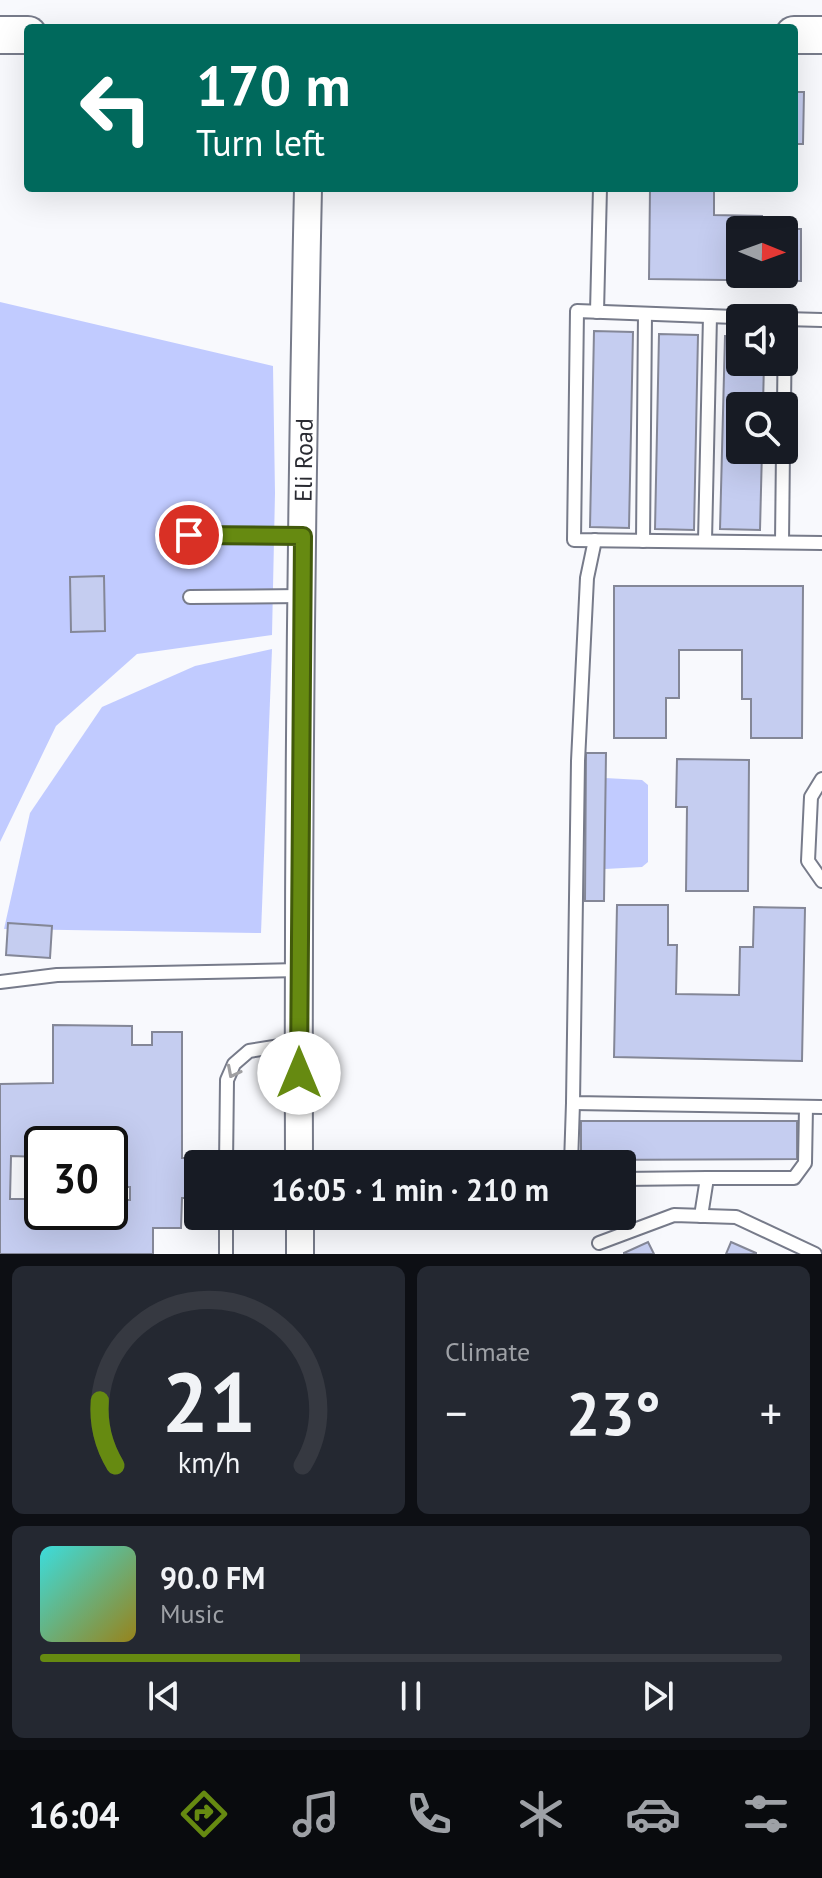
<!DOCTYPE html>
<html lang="en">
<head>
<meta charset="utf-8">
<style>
  :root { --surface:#171b24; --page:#242831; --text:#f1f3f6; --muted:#9ea1a6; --line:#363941; --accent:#668a11 }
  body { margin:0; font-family:"PT Sans",sans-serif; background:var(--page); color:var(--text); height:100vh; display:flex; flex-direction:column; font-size:30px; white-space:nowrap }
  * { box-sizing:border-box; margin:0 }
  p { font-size:26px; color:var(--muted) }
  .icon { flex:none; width:44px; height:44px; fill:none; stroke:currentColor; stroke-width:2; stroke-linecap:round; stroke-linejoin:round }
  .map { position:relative; height:1254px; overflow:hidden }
  .sheet { display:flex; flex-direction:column; gap:12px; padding:12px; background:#0d0f14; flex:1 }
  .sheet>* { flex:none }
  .guide { position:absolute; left:24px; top:24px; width:774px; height:168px; border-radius:8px; box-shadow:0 8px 32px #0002; background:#00695c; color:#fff; overflow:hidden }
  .needle { width:52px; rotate:91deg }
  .fabs { position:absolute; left:726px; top:216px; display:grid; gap:16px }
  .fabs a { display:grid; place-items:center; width:72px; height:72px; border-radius:8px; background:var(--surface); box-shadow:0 8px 32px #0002; font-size:40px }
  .speed { position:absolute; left:24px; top:1126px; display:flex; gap:16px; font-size:40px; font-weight:700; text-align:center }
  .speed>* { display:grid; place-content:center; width:104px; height:104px; border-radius:50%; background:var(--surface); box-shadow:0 8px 32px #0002; line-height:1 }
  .speed .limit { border:4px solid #111; border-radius:12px; background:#fff; color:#111 }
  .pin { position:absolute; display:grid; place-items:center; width:68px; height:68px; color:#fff; margin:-34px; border:4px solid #fff; border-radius:50%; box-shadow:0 2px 8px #0007 }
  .me { position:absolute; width:88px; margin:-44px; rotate:0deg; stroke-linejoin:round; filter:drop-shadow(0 0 6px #0008) }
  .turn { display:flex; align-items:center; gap:28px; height:168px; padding:0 40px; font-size:36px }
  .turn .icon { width:104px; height:104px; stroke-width:2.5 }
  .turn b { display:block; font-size:56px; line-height:68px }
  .big { font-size:60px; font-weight:800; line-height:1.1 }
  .sheet .widget { flex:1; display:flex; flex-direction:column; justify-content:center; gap:12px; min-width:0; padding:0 28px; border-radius:12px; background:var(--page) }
  .sheet .dial { align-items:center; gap:0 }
  .dial svg { height:208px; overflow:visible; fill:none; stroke:var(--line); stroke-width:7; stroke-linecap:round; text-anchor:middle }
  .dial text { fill:var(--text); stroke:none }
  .song { display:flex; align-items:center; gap:24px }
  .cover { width:96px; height:96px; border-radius:12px; background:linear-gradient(135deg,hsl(180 70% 55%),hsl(50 70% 35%)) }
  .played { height:8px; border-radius:4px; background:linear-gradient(90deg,var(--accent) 35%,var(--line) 35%) }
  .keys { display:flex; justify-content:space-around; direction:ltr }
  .heat { display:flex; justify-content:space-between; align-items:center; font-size:44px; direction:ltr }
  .sheet .tiles { flex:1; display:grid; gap:12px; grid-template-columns:1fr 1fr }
  .widget:last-child { grid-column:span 2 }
  .trip { position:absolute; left:184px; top:1150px; width:452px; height:80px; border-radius:8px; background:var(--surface); box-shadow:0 8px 32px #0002; font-weight:800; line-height:80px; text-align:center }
  .dock { display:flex; height:128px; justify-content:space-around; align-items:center; background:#090b0e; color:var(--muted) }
  .dock .icon { width:56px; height:56px }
  .dock .current { color:var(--accent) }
  .dock b { font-size:36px; color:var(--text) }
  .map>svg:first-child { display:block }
  .green { fill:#c1cbff }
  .building { fill:#c5cdf0; stroke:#848797; stroke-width:2; fill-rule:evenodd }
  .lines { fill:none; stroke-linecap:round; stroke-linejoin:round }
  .lane-casing { stroke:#777b8a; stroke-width:16 }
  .street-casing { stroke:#777b8a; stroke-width:30 }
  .secondary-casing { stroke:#777b8a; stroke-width:40 }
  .lane { stroke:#fff; stroke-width:12 }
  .street { stroke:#fff; stroke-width:26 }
  .secondary { stroke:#fff; stroke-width:36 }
  .oneway { stroke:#9f9fa2 }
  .route-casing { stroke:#425a0b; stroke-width:20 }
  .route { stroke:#668a11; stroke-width:14 }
  .labels { text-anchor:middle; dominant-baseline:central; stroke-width:8; stroke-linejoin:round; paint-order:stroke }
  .street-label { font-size:24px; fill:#292a31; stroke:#f8f9fd }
</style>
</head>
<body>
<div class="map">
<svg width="822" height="1254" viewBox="0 0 822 1254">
  <rect width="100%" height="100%" fill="#f8f9fd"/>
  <g class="green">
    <path d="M0,302L273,366L275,493L272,635L137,654L56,726L0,842Z"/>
    <path d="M272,649L261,933L4,929L30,813L102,707L195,666Z"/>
    <path d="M605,778L642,780L648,785V862L642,867L605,869Z"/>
  </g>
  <g class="building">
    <path d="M794,92H804L803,144H794Z"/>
    <path d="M650,188H714V215L762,216V229H801V281L649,279ZM740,230H784V274H740Z"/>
    <path d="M594,331L633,332L629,528L590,527Z"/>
    <path d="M659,334L698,335L694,530L655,529Z"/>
    <path d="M725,336L740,337V362H764L763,406H740V450H762L760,530L720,529Z"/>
    <path d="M104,576L105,631L71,632L70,577Z"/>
    <path d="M614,586H803L802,738H751V699H742V650H679V698H666V738H614Z"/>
    <path d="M586,753H606L604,901H585Z"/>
    <path d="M677,759L749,760L748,891H686L687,807H676Z"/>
    <path d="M617,905H668V945H677L676,994L739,995L740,947H753L754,907L805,908L802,1061L614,1057Z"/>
    <path d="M8,923L52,926L50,958L6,955Z"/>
    <path d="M53,1025L132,1026V1045H152V1032H182V1158H188V1170H193V1186H188V1198H182L181,1228H153V1254H0V1084L53,1083ZM42,1144H110V1158H126V1170L116,1169V1187H130V1200H110V1212H42V1199H10L11,1156L42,1157Z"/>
    <path d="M581,1121H797V1159L581,1160Z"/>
    <path d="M648,1242L654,1254H624V1253Z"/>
    <path d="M731,1242L756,1253V1254H726Z"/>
  </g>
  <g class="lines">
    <defs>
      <g id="lane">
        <path d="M597,312L600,188"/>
        <path d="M761,318L577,311L574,540L822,543"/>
        <path d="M784,319L822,320"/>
        <path d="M784,406L785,319"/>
        <path d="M189,535L303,536"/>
        <path d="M595,540L587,578L578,761L573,1103L822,1107"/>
        <path d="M643,541L645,314"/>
        <path d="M705,541L710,316"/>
        <path d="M782,542L783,450"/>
        <path d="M190,597L303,596"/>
        <path d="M822,779L811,797L808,861L822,881"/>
        <path d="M0,982L57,975L299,970"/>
        <path d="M226,1164L227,1080L234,1064L249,1051L299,1043"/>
        <path d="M571,1164L573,1103"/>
        <path d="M707,1178H794L805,1163L806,1107"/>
        <path d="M622,1179L707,1178L701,1216"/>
        <path d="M599,1243L674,1215L736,1217L815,1254"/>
        <path d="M226,1254V1216"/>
      </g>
      <g id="street">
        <path id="s1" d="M299,1164C298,839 301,513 308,188"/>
        <path d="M300,1216V1254"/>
      </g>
      <g id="secondary">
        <path d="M0,35H28"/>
        <path d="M794,35H822"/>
      </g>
    </defs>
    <use href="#lane" class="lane-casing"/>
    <use href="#street" class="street-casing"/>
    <use href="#secondary" class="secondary-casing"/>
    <use href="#lane" class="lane"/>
    <use href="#street" class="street"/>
    <use href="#secondary" class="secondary"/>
  </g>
  <defs><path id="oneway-chevron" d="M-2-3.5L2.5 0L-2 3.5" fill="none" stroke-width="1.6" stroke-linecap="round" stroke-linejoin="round" transform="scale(2)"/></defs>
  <use class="oneway" href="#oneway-chevron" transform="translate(233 1072) rotate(117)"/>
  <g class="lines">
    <defs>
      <path id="route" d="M189,535L303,536L299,1073"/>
    </defs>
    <use href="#route" class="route-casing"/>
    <use href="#route" class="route"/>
  </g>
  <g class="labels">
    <g class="street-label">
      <text stroke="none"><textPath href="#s1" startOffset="704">Eli Road</textPath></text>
    </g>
  </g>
</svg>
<div class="fabs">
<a><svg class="needle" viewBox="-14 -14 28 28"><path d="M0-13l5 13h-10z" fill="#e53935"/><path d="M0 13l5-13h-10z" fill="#9ea1a6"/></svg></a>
<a><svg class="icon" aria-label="sound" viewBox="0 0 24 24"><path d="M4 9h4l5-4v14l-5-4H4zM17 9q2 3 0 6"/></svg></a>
<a><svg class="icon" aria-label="search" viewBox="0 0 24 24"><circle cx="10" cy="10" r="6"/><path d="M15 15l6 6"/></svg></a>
</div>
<div class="speed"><div class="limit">30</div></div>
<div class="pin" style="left:189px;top:535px;background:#d93025"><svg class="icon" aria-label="arrive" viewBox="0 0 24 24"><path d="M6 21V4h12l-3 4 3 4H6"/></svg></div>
<svg class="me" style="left:299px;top:1073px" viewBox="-20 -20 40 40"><circle r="19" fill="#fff"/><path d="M0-13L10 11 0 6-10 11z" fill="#668a11"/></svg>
<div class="trip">16:05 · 1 min · 210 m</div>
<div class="guide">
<div class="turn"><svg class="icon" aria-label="left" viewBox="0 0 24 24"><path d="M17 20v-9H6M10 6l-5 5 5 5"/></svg><div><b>170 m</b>Turn left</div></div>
</div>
</div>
<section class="sheet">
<div class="tiles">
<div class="widget dial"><svg viewBox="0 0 100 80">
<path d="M14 69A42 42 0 1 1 86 69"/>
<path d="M14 69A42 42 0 0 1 8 44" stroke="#668a11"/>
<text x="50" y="56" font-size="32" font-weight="700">21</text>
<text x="50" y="72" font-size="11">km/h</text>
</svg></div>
<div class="widget"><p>Climate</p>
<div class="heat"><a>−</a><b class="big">23°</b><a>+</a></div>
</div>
<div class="widget">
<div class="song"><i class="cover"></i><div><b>90.0 FM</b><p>Music</p></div></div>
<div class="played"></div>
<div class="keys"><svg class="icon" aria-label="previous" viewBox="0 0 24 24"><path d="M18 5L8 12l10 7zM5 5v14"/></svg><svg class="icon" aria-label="pause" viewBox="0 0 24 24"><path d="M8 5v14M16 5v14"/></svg><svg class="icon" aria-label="next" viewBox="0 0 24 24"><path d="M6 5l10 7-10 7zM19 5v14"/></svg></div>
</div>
</div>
</section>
<nav class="dock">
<b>16:04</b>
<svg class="icon current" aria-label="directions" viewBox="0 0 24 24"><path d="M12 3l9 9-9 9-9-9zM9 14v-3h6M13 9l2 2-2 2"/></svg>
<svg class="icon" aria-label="music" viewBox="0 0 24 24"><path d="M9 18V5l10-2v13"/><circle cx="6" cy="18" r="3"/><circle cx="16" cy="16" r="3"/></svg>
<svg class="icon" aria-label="phone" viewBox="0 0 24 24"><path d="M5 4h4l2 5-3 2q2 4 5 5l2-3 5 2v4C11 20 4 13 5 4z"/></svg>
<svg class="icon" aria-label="climate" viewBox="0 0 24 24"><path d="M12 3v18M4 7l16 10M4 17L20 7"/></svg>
<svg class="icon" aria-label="car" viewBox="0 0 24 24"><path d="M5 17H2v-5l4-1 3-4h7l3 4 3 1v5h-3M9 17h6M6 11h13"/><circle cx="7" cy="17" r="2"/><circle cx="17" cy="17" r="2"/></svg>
<svg class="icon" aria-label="filters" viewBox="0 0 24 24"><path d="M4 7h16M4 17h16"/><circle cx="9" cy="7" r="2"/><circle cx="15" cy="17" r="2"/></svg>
</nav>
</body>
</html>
